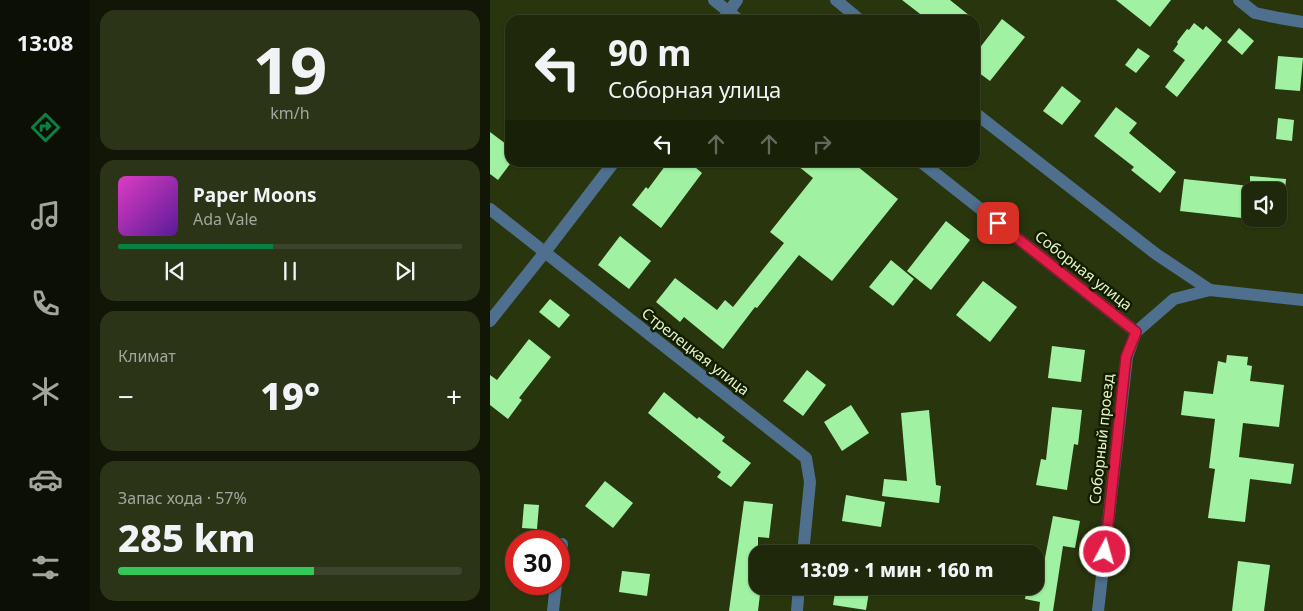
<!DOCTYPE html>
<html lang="ru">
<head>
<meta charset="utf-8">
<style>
  :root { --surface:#1f280a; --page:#2c3418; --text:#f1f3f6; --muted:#a1a69c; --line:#3c442b; --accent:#0b8043 }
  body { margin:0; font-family:"Noto Sans",sans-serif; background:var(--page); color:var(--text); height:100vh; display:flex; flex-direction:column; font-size:19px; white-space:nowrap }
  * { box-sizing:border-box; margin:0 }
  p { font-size:16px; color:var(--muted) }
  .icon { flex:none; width:28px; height:28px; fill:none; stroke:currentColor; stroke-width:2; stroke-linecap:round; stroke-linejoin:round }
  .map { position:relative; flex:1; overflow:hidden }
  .details { display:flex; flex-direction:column; gap:10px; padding:10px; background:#111606; width:400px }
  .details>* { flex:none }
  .hud { position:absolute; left:15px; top:15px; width:475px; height:152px; border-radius:15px; box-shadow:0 1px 4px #0004,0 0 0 1px var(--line); background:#1f280a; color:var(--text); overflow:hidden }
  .fabs { position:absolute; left:752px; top:182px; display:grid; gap:10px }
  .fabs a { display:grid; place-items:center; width:45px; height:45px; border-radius:10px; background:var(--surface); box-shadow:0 1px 4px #0004,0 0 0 1px var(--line); font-size:25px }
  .speed { position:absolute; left:15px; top:530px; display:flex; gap:10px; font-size:25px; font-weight:700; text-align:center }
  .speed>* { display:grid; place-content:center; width:65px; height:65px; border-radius:50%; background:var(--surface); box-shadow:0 1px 4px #0004,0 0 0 1px var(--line); line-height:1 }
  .speed .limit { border:8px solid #d22; background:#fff; color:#111 }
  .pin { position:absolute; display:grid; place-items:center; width:42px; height:42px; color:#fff; margin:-21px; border-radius:10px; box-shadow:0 2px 8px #0006 }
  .me { position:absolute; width:55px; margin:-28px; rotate:6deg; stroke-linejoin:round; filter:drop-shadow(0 0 4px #0008) }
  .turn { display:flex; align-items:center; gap:18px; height:105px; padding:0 20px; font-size:22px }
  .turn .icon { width:65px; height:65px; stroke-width:2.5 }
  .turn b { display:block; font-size:35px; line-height:42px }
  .lanes { display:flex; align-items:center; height:48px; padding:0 20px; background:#0003; justify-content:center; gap:25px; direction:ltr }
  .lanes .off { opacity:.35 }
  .big { font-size:38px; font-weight:800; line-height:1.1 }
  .details .card { flex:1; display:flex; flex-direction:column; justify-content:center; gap:8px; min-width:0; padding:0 18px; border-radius:15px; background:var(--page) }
  .details .dial { align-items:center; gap:0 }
  .dial b { font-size:65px; line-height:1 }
  .song { display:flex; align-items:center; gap:15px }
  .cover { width:60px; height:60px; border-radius:8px; background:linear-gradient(135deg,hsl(310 70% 55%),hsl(270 70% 35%)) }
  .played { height:5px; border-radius:2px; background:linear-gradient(90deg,var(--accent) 45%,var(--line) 45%) }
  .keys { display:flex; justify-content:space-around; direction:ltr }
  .heat { display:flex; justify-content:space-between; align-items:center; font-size:28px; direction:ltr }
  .charge { height:8px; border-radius:4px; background:linear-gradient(90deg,#34c759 57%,var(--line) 0) }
  .trip { position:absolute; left:259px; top:545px; width:295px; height:50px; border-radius:15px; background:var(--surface); box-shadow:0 1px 4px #0004,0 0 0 1px var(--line); font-weight:800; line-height:50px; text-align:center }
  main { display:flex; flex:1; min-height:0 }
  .tab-bar { display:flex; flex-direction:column; width:90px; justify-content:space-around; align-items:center; background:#0c1004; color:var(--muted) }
  .tab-bar .icon { width:35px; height:35px }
  .tab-bar .on { color:var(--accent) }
  .tab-bar b { font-size:22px; color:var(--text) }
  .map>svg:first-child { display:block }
  .building { fill:#a0f2a2 }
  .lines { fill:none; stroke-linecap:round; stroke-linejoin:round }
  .minor { stroke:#4e708e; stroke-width:12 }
  .route-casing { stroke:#92132f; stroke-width:12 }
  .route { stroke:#e11d48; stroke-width:9 }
  .labels { text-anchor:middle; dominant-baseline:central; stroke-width:5; stroke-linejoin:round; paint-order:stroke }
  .street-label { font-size:15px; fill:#e3f3cb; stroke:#131d00 }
</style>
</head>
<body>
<main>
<nav class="tab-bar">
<b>13:08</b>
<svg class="icon on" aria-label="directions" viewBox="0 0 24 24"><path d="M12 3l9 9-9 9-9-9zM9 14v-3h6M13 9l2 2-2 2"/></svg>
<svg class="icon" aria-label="music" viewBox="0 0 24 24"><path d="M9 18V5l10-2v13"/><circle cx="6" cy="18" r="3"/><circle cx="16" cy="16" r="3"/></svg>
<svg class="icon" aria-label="phone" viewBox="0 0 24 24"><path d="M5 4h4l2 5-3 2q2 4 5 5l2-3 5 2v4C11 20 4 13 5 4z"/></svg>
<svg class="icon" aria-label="climate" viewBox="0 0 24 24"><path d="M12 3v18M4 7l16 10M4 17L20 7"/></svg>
<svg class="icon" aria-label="car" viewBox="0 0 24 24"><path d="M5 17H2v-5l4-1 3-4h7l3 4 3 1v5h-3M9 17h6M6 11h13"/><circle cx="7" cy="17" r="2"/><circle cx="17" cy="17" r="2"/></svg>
<svg class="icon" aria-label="filters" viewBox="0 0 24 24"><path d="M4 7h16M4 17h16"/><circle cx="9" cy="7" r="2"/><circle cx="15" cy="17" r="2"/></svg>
</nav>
<section class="details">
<div class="card dial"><b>19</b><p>km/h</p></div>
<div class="card">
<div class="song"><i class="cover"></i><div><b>Paper Moons</b><p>Ada Vale</p></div></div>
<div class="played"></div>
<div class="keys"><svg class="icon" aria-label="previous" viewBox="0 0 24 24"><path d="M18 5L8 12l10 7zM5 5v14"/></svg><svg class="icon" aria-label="pause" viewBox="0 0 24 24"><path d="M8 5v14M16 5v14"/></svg><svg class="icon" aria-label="next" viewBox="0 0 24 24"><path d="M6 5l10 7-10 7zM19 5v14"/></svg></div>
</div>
<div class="card"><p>Климат</p>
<div class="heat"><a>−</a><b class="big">19°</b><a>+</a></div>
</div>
<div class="card"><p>Запас хода · 57%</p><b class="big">285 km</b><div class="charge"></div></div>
</section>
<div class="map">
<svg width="813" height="611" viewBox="0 0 813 611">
  <rect width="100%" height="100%" fill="#29360d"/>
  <g class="building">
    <path d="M412,0H460L485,20H438Z"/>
    <path d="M626,0H681L660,27Z"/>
    <path d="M512,19L535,37L500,81L485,70V54Z"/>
    <path d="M704,23L713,30L716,26L732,40L687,97L675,87L695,60L683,51L688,44L687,42L697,29L699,30Z"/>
    <path d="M749,28L764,41L752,55L737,42Z"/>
    <path d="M648,48L660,56L646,73L635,65Z"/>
    <path d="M788,56L813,58L810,91L785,89Z"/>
    <path d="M572,86L591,101L572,125L553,111Z"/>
    <path d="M626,107L647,123L639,133L686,172L670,193L641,170L644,167L604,136Z"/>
    <path d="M788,118L804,120L802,141L786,139Z"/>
    <path d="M0,132L20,147V164L8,180L0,174Z"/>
    <path d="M178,162H199L212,173L171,228L142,205L156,187L158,189Z"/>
    <path d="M303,162H362L408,199L342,281L309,255L267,308L265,307L233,349L194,317L190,322L166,302L185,278L227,310L235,300L243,307L294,243L280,232L323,178Z"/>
    <path d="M760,176L796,179L795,191H761V219L690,211L694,179L760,186Z"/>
    <path d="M456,221L480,240L441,290L417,271Z"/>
    <path d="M130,236L161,261L139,289L108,265Z"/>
    <path d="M401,260L424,279L403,306L379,287Z"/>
    <path d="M493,281L527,307L500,342L466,315Z"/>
    <path d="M60,299L80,315L69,328L49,312Z"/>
    <path d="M39,339L61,357L29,398L32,400L18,419L0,405V375L7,380Z"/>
    <path d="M562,346L595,350L591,382L558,378Z"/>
    <path d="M737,355L758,357L757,365L762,366L760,381L794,385L789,427L753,423L749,457L804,464L801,484L760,479L755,522L718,518L725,469L719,468L725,419L691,415L694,391L723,394L728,361L736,363Z"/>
    <path d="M317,370L336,385L313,416L293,401Z"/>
    <path d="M174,392L207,419L209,417L235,437L232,441L261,463L241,487L227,477L231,472L158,413Z"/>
    <path d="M361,405L379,433L352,451L334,422Z"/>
    <path d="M562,407L592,410L588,445L584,444L577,490L546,485L551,459L556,460Z"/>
    <path d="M439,410L446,485L451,486L449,503L392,496L394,479L417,481L411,413Z"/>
    <path d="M115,481L143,503L123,528L95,506Z"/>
    <path d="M356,495L395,502L391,527L352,521Z"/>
    <path d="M254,501L283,504L279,538L268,537V586H271L268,611H239Z"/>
    <path d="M34,504L49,505L47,529L32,528Z"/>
    <path d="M563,516L590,521L585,548L573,546L563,611H549L550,602L535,599L537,586H545V561L554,563Z"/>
    <path d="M748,561L780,565L774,611H742Z"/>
    <path d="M132,571L160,574L157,596L129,592Z"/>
    <path d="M346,586H380L376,610L343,605Z"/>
  </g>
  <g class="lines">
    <g class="minor">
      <path d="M224,0L249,20"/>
      <path d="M346,0L370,20"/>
      <path d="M749,0L765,13L789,18L813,22"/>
      <path d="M233,20L247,0"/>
      <path d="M485,113L666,254L720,290"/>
      <path d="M431,162L646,332"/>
      <path d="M0,209L316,458L320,482L313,554"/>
      <path d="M0,321L55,252L124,162"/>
      <path d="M69,566L72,544"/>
      <path d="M63,611L66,584"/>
      <path d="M307,611L309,586"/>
      <path d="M608,611L637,357L646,332L684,299L720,290L813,300"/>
    </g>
  </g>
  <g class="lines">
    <defs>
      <path id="route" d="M508,223L646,332L636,357L615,552"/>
    </defs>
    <use href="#route" class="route-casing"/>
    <use href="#route" class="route"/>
  </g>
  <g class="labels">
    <g class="street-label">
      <text transform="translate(594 270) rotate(38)">Соборная улица</text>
      <text transform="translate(206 351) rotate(38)">Стрелецкая улица</text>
      <text transform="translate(611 439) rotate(-84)">Соборный проезд</text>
    </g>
  </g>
</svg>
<div class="fabs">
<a><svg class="icon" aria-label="sound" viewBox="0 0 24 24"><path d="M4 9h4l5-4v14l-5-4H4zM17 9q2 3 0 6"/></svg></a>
</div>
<div class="speed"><div class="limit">30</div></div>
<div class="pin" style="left:508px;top:223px;background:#d93025"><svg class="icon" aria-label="arrive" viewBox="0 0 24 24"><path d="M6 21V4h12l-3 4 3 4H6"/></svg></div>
<svg class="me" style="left:615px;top:552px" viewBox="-20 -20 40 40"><circle r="17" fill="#e11d48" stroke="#fff" stroke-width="3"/><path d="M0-11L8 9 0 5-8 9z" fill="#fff"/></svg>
<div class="trip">13:09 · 1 мин · 160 m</div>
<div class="hud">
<div class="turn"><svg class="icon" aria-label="left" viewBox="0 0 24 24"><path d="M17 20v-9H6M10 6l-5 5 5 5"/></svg><div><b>90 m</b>Соборная улица</div></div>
<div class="lanes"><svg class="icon" aria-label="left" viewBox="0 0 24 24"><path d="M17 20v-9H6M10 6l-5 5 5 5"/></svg><svg class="icon off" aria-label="ahead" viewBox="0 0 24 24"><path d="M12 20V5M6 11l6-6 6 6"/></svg><svg class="icon off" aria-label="ahead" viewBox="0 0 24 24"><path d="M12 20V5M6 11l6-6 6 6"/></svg><svg class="icon off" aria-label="right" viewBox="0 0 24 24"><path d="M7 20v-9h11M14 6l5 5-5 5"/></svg></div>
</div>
</div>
</main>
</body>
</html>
